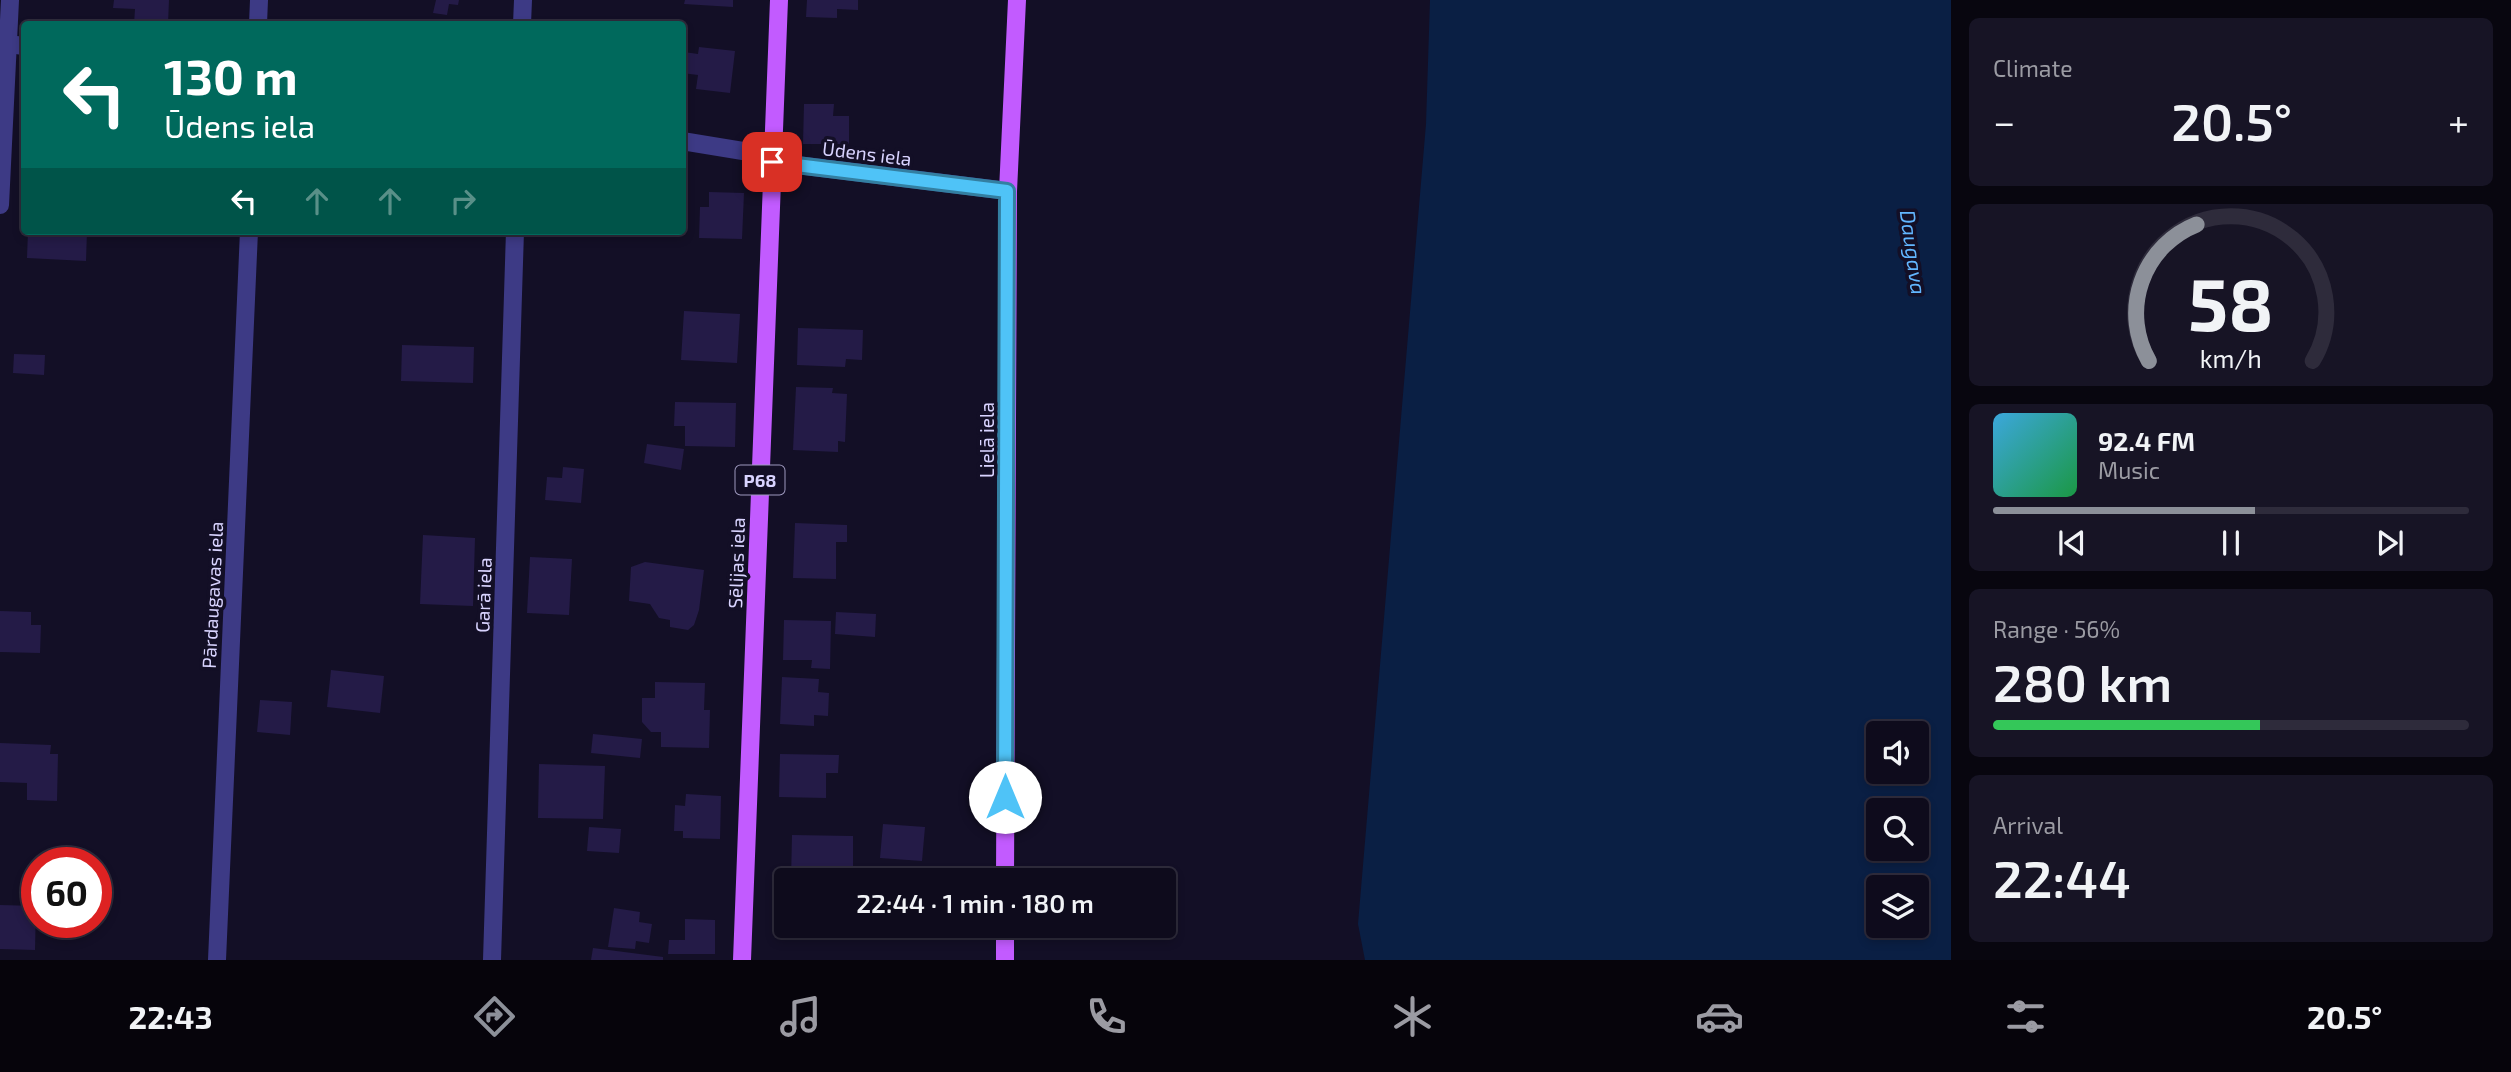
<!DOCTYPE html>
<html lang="en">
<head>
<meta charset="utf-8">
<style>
  :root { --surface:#0e0b1c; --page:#171425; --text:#f1f3f6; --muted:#9b9ba3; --line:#2e2b3b; --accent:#8c9099 }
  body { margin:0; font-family:"Exo 2",sans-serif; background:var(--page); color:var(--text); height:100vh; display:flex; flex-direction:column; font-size:26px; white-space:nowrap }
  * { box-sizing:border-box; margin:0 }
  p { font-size:23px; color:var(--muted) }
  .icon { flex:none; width:38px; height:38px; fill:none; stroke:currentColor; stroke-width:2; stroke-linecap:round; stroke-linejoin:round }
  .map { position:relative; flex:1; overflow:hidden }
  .panel { display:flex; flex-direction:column; gap:18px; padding:18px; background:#08060f; width:560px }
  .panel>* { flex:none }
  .hud { position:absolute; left:21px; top:21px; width:665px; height:214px; border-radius:7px; box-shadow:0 4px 10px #0003,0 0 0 2px var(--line); background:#00695c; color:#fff; overflow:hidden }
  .fabs { position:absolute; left:1866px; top:721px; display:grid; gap:14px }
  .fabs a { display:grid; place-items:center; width:63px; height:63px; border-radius:7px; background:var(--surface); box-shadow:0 4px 10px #0003,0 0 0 2px var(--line); font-size:35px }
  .speed { position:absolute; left:21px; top:847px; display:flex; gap:14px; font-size:35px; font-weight:700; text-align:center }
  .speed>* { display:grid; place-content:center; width:91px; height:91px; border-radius:50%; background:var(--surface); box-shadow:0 4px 10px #0003,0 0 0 2px var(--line); line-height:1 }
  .speed .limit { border:10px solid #d22; background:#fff; color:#111 }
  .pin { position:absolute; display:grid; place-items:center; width:60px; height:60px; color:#fff; margin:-30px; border-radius:14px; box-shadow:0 4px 10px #0006 }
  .me { position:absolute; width:77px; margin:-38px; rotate:0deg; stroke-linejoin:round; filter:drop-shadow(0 0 5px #0008) }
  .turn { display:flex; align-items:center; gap:24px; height:147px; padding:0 28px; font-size:32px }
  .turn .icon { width:91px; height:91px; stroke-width:2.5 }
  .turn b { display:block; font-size:49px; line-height:60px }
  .lanes { display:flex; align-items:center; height:66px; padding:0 28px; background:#0003; justify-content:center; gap:35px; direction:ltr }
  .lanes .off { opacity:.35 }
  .big { font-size:52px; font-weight:600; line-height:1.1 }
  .panel .card { flex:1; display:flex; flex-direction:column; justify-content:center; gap:10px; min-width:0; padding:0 24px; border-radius:10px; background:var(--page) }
  .panel .dial { align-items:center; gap:0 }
  .dial svg { height:182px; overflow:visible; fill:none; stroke:var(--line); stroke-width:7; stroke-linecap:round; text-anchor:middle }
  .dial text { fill:var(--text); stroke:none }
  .song { display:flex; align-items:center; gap:21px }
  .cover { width:84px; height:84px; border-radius:10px; background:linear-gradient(135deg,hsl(200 70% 55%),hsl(140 70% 35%)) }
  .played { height:7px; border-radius:4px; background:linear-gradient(90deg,var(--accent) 55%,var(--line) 55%) }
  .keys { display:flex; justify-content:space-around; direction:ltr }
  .heat { display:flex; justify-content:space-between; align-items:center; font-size:38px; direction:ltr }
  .charge { height:10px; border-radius:5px; background:linear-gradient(90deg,#34c759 56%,var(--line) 0) }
  .trip { position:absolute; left:774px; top:868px; width:402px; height:70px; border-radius:7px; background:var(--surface); box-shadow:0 4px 10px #0003,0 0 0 2px var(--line); font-weight:600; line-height:70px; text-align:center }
  .dock { display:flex; height:112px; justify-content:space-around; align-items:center; background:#06040b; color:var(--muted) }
  .dock .icon { width:49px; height:49px }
  .dock .active { color:var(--accent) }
  .dock b { font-size:32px; color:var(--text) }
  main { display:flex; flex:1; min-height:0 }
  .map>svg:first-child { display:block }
  .water { fill:#0a1f44; fill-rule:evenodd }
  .building { fill:#241b47 }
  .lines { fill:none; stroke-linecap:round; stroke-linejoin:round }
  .minor { stroke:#3d3a85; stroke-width:18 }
  .major { stroke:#c25bff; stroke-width:18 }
  .route-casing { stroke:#337fa1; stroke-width:18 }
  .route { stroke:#4fc3f7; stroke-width:12 }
  .labels { text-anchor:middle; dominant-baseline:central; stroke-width:7; stroke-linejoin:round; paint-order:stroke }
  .shield { fill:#130f26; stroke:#9e99be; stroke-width:2 }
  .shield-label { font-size:18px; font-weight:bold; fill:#d9d4ff }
  .street-label { font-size:19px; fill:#d9d4ff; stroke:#130f26 }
  .water-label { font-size:21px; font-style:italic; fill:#62b6ff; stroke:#130f26 }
</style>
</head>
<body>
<main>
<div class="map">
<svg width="1951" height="960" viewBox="0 0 1951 960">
  <rect width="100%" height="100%" fill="#130f26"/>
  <path class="water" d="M1430,0H1951V960H1365L1358,924L1426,124ZM1878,733H1916V772H1878ZM1878,810H1916V849H1878ZM1878,887H1916V926H1878Z"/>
  <g class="building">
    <path d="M114,0H169L168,24H134L135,9L113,8Z"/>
    <path d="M436,0H459L458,5L449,4L447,15L433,13Z"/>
    <path d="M685,0H733V7L684,4Z"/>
    <path d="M807,0H858V10L837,9V18L806,17Z"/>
    <path d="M699,47L735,51L730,93L696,89L698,75L682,73L684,52L698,54Z"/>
    <path d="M804,104H834L833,116H849V144H803Z"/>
    <path d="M709,192L744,193L742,239L699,238L700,207H709Z"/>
    <path d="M28,231H87L86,261L27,258Z"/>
    <path d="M684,311L740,314L737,363L681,360Z"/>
    <path d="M798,328L863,330L862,360L846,359L845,367L797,365Z"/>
    <path d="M402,345L474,347L473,383L401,381Z"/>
    <path d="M14,354L45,355L44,375L13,373Z"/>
    <path d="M796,387L833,388L832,393L847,394L845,442L838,441V452L793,450Z"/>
    <path d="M675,402L736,403L735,447L685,446V426H674Z"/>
    <path d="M647,444L684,449L681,470L644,463Z"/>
    <path d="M563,467L584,469L581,503L545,500L547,477L562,478Z"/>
    <path d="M795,523L847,525V542H836V579L793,578Z"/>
    <path d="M423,535L475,538L473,606L420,604Z"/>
    <path d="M530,557L572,559L569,615L527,613Z"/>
    <path d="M645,562L704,570L699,610L694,625L688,630L670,627V620L659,618L650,604L629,601L631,567Z"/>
    <path d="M0,611L31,612V625H41L40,653L0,652Z"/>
    <path d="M836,612L876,614L875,637L835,634Z"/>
    <path d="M784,620L831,621L830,669L811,668L812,660H783Z"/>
    <path d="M331,670L384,676L380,713L327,707Z"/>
    <path d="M782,677L819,679L818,692L829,693L828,716L814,715V726L780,724Z"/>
    <path d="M655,682L705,683L704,710H710L709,748L661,747V732H651L642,722V698H655Z"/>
    <path d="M260,700L292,702L290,735L257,732Z"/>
    <path d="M593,734L642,739L640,758L591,753Z"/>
    <path d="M0,743L51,745L50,754H58L57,801L27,800V783L0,782Z"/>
    <path d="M780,754L839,755L838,773H826V798L779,797Z"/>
    <path d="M539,764L605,766L603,819L538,818Z"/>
    <path d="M686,794L721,796L720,839L683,838V831H674L675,805L685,806Z"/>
    <path d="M883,824L925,827L922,861L880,858Z"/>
    <path d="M589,827L621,829L619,853L587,851Z"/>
    <path d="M792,835L853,836V880H791Z"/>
    <path d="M0,905L36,906L35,950L0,949Z"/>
    <path d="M614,908L640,912L639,922L652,924L649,943L636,941L635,949L608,947Z"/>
    <path d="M685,919L715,920V954H668L669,940H685Z"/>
    <path d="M593,948L663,957V960H591Z"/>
  </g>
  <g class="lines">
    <g class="minor">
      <path d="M258,24L259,0"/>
      <path d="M522,24L523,0"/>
      <path d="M0,43L24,46"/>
      <path d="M682,141L749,152L773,162L1008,191"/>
      <path d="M0,205L10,0"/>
      <path d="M217,960L249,231"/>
      <path d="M492,960L515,231"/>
    </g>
    <g class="major">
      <path d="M1005,880L1008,191L1017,0"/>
      <path d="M742,960L779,0"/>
      <path d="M1005,960V926"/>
    </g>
  </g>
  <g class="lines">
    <defs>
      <path id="route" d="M772,162L1007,191L1005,797"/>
    </defs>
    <use href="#route" class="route-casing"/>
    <use href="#route" class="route"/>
  </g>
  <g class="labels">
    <rect class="shield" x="735.5" y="465.5" width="49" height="29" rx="5"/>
    <g class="shield-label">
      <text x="760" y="480">P68</text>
    </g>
    <g class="street-label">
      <text transform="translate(867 153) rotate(7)">Ūdens iela</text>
      <text transform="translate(986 440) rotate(-90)">Lielā iela</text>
      <text transform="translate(736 563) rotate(-88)">Sēlijas iela</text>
      <text transform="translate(212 595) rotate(-87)">Pārdaugavas iela</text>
      <text transform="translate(483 595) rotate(-88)">Garā iela</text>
    </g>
    <g class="water-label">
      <text transform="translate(1914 252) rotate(82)">Daugava</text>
    </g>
  </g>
</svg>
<div class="fabs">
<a><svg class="icon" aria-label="sound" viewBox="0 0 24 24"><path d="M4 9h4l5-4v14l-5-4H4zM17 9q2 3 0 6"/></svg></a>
<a><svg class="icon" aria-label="search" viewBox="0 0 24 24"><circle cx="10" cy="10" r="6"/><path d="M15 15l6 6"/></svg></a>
<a><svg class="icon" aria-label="layers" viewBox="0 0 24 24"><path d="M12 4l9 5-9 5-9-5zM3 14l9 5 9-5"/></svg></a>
</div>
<div class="speed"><div class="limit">60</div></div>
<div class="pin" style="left:772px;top:162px;background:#d93025"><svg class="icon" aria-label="arrive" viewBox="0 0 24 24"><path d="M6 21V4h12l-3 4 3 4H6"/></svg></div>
<svg class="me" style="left:1005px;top:797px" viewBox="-20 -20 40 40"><circle r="19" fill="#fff"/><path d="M0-13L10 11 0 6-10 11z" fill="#4fc3f7"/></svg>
<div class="trip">22:44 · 1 min · 180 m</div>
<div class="hud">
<div class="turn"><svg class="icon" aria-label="left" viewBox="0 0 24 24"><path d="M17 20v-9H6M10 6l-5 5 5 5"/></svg><div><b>130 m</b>Ūdens iela</div></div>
<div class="lanes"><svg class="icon" aria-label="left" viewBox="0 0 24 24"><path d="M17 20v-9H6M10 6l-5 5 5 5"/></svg><svg class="icon off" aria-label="ahead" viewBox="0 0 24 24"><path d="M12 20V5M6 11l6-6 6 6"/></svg><svg class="icon off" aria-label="ahead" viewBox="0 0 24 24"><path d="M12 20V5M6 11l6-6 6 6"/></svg><svg class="icon off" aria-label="right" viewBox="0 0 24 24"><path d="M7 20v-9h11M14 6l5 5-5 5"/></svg></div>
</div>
</div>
<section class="panel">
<div class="card"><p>Climate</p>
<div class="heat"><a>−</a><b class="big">20.5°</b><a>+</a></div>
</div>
<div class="card dial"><svg viewBox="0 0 100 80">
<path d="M14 69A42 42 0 1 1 86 69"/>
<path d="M14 69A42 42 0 0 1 35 9" stroke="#8c9099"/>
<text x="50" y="56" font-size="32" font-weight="700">58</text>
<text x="50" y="72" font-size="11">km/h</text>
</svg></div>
<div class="card">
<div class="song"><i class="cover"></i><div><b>92.4 FM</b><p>Music</p></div></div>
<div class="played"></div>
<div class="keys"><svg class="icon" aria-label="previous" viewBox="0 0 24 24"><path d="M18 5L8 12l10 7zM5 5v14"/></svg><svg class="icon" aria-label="pause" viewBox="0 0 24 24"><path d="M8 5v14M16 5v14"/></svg><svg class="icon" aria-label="next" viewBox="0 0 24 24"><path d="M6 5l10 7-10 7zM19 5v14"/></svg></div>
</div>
<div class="card"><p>Range · 56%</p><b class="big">280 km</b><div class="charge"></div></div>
<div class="card"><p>Arrival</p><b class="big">22:44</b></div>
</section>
</main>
<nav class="dock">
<b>22:43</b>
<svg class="icon active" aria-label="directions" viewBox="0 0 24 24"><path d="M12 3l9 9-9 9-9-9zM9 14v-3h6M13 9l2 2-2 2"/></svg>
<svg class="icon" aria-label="music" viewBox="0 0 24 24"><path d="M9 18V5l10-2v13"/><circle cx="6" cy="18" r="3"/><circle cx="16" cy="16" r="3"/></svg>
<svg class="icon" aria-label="phone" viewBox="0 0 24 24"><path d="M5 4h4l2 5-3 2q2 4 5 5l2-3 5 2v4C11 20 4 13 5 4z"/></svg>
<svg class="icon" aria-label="climate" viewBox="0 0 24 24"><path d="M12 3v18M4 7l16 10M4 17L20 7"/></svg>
<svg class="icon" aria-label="car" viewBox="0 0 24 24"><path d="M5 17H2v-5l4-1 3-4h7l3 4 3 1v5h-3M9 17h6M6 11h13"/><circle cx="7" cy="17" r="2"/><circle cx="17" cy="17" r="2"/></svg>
<svg class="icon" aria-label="filters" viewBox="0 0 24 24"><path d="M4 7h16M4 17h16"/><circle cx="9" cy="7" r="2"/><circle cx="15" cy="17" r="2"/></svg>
<b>20.5°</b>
</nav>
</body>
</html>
